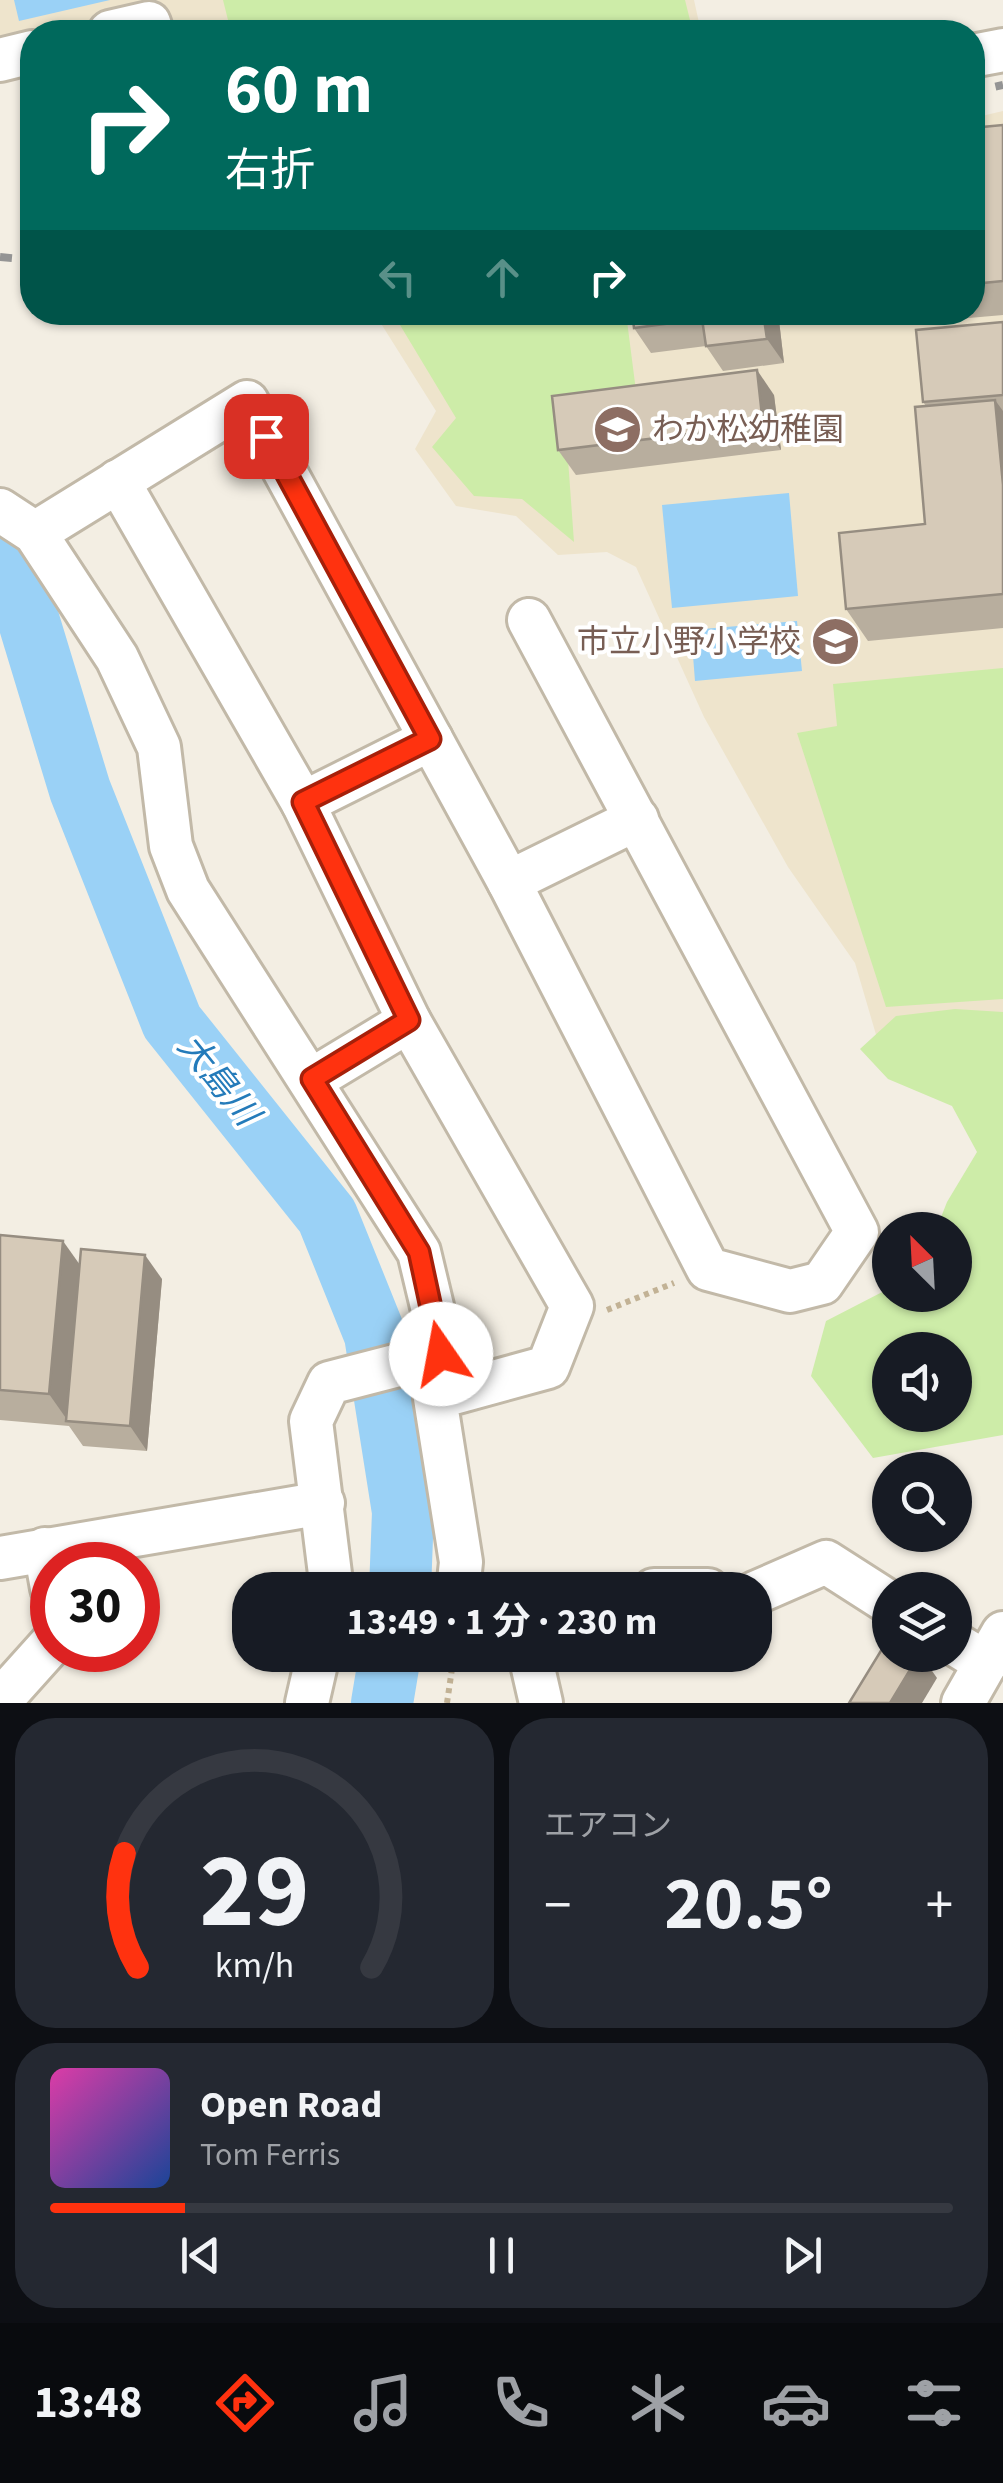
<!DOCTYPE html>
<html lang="ja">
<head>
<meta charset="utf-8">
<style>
  :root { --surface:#171b24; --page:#242831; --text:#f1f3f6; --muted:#9ea1a6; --line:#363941; --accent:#ff320f }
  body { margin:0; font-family:"Source Sans 3","Noto Sans JP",sans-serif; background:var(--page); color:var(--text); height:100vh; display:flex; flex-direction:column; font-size:38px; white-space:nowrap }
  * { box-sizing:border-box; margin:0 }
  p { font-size:32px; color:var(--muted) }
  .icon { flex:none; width:55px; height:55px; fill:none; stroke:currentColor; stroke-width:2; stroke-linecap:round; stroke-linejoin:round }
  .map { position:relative; height:1703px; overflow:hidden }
  .details { display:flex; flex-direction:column; gap:15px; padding:15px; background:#0d0f14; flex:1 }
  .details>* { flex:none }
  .banner { position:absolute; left:20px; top:20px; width:965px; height:305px; border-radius:40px; box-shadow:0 2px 8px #0004; background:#00695c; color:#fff; overflow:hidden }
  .needle { width:65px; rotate:336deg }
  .buttons { position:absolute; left:872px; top:1212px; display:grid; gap:20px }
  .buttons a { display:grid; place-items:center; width:100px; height:100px; border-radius:50%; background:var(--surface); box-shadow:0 2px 8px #0004; font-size:50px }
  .speed { position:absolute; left:30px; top:1542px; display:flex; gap:20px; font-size:50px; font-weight:700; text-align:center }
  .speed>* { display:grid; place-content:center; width:130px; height:130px; border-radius:50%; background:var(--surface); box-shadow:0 2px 8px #0004; line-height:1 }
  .speed .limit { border:15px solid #d22; background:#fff; color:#111 }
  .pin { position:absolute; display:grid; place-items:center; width:85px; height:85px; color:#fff; margin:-42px; border-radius:20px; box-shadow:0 5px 15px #0006 }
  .me { position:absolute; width:110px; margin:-55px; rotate:348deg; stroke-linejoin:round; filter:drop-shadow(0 0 8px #0008) }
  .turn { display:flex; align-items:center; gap:35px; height:210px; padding:0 40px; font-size:45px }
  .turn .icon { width:130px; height:130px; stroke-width:2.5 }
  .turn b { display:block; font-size:70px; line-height:85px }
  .lanes { display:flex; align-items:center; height:95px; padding:0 40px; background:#0003; justify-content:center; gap:50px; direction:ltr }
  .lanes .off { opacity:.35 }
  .big { font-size:75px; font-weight:700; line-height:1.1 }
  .details .widget { flex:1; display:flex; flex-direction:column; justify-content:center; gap:15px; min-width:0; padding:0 35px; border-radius:40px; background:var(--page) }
  .details .dial { align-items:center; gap:0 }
  .dial svg { height:260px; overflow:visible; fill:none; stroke:var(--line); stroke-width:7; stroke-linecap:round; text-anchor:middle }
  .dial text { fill:var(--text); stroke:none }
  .song { display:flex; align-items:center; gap:30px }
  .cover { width:120px; height:120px; border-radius:15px; background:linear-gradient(135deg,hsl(320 70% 55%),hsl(220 70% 35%)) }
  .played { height:10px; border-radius:5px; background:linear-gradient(90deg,var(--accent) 15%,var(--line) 15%) }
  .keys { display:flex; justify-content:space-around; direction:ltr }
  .heat { display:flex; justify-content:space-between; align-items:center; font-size:55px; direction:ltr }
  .details .tiles { flex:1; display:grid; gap:15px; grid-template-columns:1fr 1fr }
  .widget:last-child { grid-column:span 2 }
  .trip { position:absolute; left:232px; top:1572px; width:540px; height:100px; border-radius:40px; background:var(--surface); box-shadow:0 2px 8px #0004; font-weight:700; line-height:100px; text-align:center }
  .tab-bar { display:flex; height:160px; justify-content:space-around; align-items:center; background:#090b0e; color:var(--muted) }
  .tab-bar .icon { width:70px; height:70px }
  .tab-bar .selected { color:var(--accent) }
  .tab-bar b { font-size:45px; color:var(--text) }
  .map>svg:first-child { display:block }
  .education { fill:#eee4cc }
  .green { fill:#cdeca8; fill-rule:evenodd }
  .water { fill:#9ad1f6 }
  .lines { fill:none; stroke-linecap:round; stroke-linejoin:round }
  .river { stroke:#9ad1f6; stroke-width:62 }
  .minor-casing { stroke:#c2b9a8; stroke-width:48 }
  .path { stroke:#c2b295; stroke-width:6; stroke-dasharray:5 5; stroke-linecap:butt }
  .minor { stroke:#fff; stroke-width:42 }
  .rail { stroke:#949494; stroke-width:8; stroke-dasharray:12 12; stroke-linecap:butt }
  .wall { fill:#b8ae9e }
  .shaded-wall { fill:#968d81 }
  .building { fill:#d6cab8; stroke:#968d81; stroke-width:2.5 }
  .route-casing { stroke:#a6200a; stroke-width:25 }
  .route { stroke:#ff320f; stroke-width:18 }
  .labels { text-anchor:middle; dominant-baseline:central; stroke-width:8; stroke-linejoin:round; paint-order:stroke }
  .education-label { font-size:32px; fill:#785e54; stroke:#fff; text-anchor:start }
  .water-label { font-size:35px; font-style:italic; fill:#247bba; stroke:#fff }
</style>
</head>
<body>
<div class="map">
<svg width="1003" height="1703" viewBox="0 0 1003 1703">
  <rect width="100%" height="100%" fill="#f3eee3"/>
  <g class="education">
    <path d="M0,0H694L701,32H160L153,9L66,32H32L0,50Z"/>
    <path d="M1003,111V1022L877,1038L855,963L788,867L704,717L636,567L607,552L558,555L516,516L456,506L415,449L436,411L380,322L381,312H972L973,118Z"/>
  </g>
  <g class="green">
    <path d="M223,0H685L693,32H231Z"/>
    <path d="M411,312L626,313L636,391L564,404L574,542L522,499L474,496L432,447L456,418L397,320Z"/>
    <path d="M1003,668V999L886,1007L797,733L837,726L833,684Z"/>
    <path d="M955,1009L1003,1012V1435L873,1458L811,1376L826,1321L890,1288V1295H955V1230H936L947,1202L977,1152L952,1106L888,1079L860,1049L896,1016ZM890,1350H955V1415H890Z"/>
  </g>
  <g class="water">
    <path d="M14,0H110L19,21Z"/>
    <path d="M789,493L798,596L672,608L662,505Z"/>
    <path d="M797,621L802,671L695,681L691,630Z"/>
  </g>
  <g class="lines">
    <g class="river">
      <path d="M0,569L26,612L80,790L172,1022L327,1216L375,1335L403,1512L400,1590"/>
      <path d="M382,1703L390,1655"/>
    </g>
    <defs>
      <g id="minor">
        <path d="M110,32L149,23L152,32"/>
        <path d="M972,56L1003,50"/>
        <path d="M0,60L32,52"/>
        <path d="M118,481L303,803L409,1021L572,1306L548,1367L435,1398L461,1562L458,1590"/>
        <path d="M0,510L35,533L117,658L159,747L171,846L188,890L419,1252L452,1390"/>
        <path d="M35,533L247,402L509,882L708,1269L790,1291L822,1283L857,1232L529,620"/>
        <path d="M303,803L431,739"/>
        <path d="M509,882L637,819"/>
        <path d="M313,1079L409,1021"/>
        <path d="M45,1549L52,1588"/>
        <path d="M0,1558L323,1503"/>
        <path d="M332,1590L311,1421L329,1383L441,1354"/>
        <path d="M654,1590H708"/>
        <path d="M755,1593L826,1562L890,1603"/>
        <path d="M955,1644L986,1663"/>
        <path d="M530,1655L541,1703"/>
        <path d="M0,1701L52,1643"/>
        <path d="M307,1703L318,1655"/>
        <path d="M963,1703L1003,1633"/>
      </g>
    </defs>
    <use href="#minor" class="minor-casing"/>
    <g class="path">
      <path d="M607,1310L674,1283"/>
      <path d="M447,1703L454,1655"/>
    </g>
    <use href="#minor" class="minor"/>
    <g class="rail">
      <path d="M972,92L1003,85"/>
      <path d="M0,257L32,260"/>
    </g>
  </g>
  <g class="wall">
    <path d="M1003,125V315L923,322L917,312H972V128Z"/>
    <path d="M632,312H778L784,363L723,371L706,346L651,353L634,328Z"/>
    <path d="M1003,322V628L868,641L846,609L925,524L926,406L923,402Z"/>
    <path d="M774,395L781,450L576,475L558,450Z"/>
    <path d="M0,1235L79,1264L162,1279L147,1451L83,1446L69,1426L0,1420Z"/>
  </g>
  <g class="shaded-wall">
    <path d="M763,312H778L784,363L767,339Z"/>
    <path d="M757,370L774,395L781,450L763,425Z"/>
    <path d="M995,400L1003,411V485Z"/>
    <path d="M63,1241L85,1272L68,1421L49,1394Z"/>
    <path d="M145,1255L162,1279L147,1451L130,1426Z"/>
    <path d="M919,1655H921L937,1678L922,1703H890Z"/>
  </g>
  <g class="building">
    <path d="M1003,125V281L972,284V128Z"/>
    <path d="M632,312H763L767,339L706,346L702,319L634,328Z"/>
    <path d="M1003,322V395L923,402L916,330Z"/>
    <path d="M757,370L763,425L558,450L552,396Z"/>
    <path d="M995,400L1003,485V594L846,609L839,533L925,524L915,407Z"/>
    <path d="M0,1235L63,1241L49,1394L0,1390Z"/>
    <path d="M81,1249L145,1255L130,1426L66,1421Z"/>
    <path d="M890,1636V1655H919L890,1703H849Z"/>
  </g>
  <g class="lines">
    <defs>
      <path id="route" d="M266,436L430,739L303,802L409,1020L312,1079L419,1252L441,1354"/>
    </defs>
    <use href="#route" class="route-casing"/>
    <use href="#route" class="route"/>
  </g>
  <defs>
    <symbol id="school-disc" viewBox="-11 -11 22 22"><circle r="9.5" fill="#8d6e63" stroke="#fff"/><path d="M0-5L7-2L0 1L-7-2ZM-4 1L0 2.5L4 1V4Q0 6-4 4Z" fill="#fff"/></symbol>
  </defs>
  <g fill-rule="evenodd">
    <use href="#school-disc" x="590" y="402" width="55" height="55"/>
    <use href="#school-disc" x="808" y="614" width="55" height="55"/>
  </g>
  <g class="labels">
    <g class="education-label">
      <text x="652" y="430">わか松幼稚園</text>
      <text x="801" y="642" text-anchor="end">市立小野小学校</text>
    </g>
    <g class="water-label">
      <text transform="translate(218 1080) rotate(51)">大島川</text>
    </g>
  </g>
</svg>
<div class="buttons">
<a><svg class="needle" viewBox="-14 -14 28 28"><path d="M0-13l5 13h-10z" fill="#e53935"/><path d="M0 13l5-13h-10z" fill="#9ea1a6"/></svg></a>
<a><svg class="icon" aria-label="sound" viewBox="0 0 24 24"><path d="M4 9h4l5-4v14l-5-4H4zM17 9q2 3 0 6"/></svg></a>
<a><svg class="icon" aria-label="search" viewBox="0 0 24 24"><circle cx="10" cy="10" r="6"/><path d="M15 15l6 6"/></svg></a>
<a><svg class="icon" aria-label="layers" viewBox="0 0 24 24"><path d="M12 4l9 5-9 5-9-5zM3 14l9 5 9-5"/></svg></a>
</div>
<div class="speed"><div class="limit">30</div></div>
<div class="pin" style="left:266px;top:436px;background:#d93025"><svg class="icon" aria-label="arrive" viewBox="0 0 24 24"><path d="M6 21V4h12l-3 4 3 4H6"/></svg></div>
<svg class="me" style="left:441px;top:1354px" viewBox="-20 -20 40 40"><circle r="19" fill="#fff"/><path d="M0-13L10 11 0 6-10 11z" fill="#ff320f"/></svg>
<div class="trip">13:49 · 1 分 · 230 m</div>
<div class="banner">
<div class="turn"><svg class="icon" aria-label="right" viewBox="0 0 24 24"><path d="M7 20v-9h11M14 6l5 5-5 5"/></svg><div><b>60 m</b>右折</div></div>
<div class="lanes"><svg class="icon off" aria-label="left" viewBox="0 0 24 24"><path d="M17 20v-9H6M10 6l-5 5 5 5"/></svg><svg class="icon off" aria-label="ahead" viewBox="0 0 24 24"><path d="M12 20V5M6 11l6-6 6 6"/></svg><svg class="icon" aria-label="right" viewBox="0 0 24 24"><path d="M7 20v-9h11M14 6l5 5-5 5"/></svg></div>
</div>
</div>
<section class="details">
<div class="tiles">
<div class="widget dial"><svg viewBox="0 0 100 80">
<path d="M14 69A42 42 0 1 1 86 69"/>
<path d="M14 69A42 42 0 0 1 10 34" stroke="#ff320f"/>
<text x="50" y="56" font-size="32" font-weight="700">29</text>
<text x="50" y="72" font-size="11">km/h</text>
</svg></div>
<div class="widget"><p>エアコン</p>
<div class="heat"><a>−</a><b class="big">20.5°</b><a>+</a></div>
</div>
<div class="widget">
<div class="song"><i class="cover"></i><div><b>Open Road</b><p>Tom Ferris</p></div></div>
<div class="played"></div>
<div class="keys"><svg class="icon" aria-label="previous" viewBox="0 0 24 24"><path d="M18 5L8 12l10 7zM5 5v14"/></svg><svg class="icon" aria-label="pause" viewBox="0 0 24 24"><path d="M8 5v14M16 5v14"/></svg><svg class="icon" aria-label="next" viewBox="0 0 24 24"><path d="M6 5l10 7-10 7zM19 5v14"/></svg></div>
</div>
</div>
</section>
<nav class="tab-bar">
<b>13:48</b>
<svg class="icon selected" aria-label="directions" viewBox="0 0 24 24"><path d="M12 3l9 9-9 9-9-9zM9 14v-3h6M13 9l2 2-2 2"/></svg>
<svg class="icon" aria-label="music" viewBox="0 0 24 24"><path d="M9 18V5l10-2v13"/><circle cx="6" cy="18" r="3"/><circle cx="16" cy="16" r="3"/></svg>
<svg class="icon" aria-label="phone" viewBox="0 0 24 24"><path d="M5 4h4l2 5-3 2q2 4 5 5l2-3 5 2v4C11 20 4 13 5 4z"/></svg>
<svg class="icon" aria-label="climate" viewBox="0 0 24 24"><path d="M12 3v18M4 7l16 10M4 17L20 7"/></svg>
<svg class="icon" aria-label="car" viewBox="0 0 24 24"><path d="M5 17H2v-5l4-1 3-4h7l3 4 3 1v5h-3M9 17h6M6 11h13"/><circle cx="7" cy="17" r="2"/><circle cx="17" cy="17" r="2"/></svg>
<svg class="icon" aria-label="filters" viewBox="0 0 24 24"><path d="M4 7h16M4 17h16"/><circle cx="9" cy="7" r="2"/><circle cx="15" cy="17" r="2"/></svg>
</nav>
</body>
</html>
